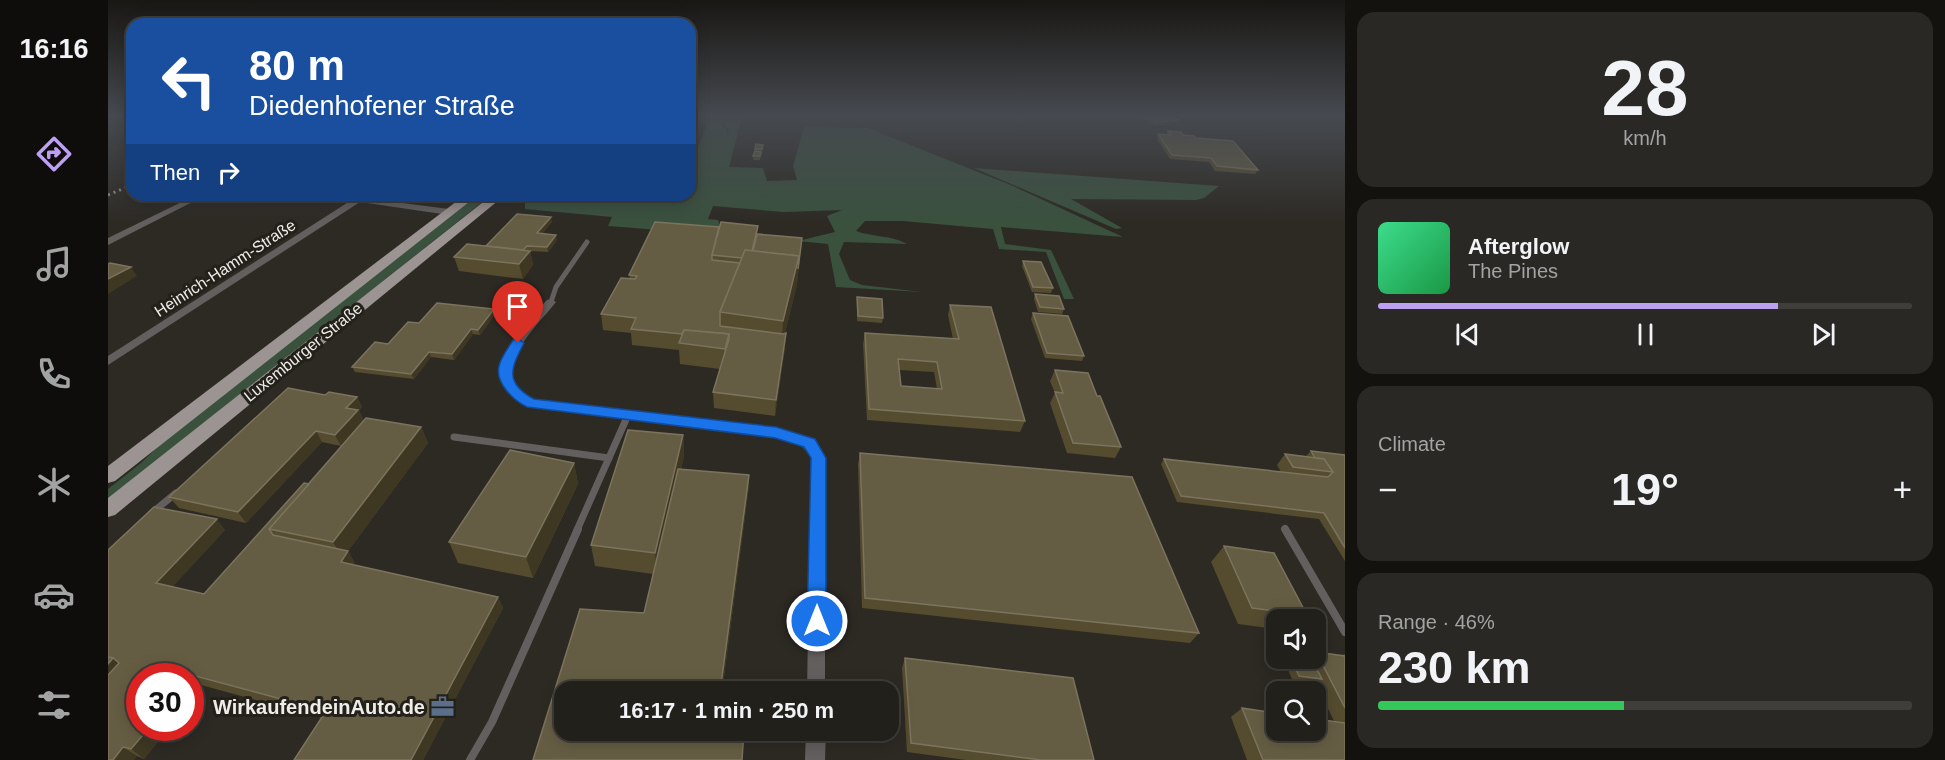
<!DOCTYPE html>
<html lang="en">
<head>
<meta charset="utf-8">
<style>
  :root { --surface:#22201b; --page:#2a2824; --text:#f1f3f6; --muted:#a2a3a3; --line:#3f3e3a; --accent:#bca0f2 }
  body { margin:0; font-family:Arial,sans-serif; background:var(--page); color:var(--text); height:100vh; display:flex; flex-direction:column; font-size:22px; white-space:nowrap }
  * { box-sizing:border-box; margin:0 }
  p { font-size:20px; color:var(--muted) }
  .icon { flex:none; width:33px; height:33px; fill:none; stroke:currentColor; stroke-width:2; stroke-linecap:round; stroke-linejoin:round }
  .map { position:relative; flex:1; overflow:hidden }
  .sheet { display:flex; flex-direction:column; gap:12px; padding:12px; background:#13120f; width:600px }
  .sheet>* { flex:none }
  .hud { position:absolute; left:18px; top:18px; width:570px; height:183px; border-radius:18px; box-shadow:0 3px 15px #0003,0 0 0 2px var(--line); background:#1a4fa0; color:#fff; overflow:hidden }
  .fabs { position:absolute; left:1158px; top:609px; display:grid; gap:12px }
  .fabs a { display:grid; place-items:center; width:60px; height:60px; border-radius:12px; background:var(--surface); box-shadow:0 3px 15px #0003,0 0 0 2px var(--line); font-size:30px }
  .speed { position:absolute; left:18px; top:663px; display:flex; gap:12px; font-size:30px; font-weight:700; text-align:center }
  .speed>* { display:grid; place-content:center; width:78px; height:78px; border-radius:50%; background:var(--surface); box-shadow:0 3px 15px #0003,0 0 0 2px var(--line); line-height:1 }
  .speed .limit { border:9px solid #d22; background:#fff; color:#111 }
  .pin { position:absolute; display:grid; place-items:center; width:51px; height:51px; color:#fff; margin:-62px -26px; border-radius:50% 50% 50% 0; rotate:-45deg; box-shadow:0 0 6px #0007 }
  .pin .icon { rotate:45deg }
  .me { position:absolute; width:66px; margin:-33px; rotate:0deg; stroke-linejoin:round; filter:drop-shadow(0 0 4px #0008) }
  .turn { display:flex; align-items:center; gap:21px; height:126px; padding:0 24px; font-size:27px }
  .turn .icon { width:78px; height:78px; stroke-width:2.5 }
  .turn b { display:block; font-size:42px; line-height:51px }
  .then { display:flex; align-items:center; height:57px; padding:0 24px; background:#0003; gap:12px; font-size:22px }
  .big { font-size:45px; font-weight:700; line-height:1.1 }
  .sheet .widget { flex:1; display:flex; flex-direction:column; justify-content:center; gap:9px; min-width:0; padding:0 21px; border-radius:18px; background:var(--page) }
  .sheet .dial { align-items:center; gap:0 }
  .dial b { font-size:78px; line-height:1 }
  .song { display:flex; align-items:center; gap:18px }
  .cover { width:72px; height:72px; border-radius:9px; background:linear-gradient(135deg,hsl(150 70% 55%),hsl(140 70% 35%)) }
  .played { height:6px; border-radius:3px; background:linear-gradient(90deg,var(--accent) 75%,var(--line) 75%) }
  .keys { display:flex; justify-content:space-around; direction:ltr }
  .heat { display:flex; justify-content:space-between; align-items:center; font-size:33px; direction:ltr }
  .charge { height:9px; border-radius:4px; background:linear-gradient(90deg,#34c759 46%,var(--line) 0) }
  .trip { position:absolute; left:446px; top:681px; width:345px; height:60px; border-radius:18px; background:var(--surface); box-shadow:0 3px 15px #0003,0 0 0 2px var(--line); font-weight:700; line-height:60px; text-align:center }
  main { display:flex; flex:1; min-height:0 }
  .tab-bar { display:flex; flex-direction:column; width:108px; justify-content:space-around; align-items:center; background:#0e0d0b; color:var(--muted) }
  .tab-bar .icon { width:42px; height:42px }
  .tab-bar .on { color:var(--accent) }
  .tab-bar b { font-size:27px; color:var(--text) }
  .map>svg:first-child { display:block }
  .green { fill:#3a513e }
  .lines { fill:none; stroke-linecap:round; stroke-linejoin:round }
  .service-far2 { stroke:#645f5f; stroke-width:5 }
  .service-far1 { stroke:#645f5f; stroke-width:7 }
  .service { stroke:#645f5f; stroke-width:8 }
  .minor { fill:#645f5f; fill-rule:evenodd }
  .primary { fill:#9c9492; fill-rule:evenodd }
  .rail { stroke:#95928d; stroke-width:3; stroke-dasharray:2 4; stroke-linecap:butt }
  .wall { fill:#554b2f; fill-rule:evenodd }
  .shaded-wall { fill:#3e3722 }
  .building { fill:#655d43; stroke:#7b735d; stroke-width:1.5; fill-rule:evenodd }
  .route { fill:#1a73e8; stroke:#114b97; stroke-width:1.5 }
  .labels { text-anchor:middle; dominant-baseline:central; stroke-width:6; stroke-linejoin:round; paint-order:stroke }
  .street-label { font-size:16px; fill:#efede9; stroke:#23211a }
  .near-poi-label { font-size:20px; font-weight:bold; fill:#efede9; stroke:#23211a; text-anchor:end }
</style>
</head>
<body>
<main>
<nav class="tab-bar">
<b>16:16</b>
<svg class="icon on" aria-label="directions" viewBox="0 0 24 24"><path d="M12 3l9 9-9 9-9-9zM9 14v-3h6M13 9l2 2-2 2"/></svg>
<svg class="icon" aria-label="music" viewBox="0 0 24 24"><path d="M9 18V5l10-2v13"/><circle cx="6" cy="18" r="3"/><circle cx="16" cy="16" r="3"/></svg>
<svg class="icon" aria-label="phone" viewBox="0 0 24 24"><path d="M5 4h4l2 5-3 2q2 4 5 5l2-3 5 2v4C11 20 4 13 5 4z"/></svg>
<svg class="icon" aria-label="climate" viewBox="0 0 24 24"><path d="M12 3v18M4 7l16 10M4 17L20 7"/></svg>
<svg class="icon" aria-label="car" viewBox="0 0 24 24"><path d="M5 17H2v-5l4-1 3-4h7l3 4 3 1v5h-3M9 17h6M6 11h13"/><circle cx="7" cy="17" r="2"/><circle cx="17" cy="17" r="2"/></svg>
<svg class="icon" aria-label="filters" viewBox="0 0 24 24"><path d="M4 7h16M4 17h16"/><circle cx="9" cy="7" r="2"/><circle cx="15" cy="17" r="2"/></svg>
</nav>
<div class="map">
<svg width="1237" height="760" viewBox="0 0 1237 760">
  <rect width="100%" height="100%" fill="#2d2a24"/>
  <g class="green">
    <path d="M602,117H619L614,126L619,130V137L621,129L616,126L621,117H634L621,167L655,168L659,181L689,180L685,166L696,127L760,128L905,186L1015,237L893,227L897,244L943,250L966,299H956L938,252L891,249L885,229L795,221H757L748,231C764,237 783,235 799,244L736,242L731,254L742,280L754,285L814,292L728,287L720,244L690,241L727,232L719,216L734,210L675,212L605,206L600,219L610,220L616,235L500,226L504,217L417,209V200L422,195H582V166Z"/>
    <path d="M866,168L1111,186L1096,198L1088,200L963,199L1014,228L1008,229Z"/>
    <path d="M370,195H383L0,500V489L33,463L66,431Z"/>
  </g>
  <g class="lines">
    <path class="service-far2" d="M443,302L448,287L479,242"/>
    <g class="service-far1">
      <path d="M346,437L501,458"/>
      <path d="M45,512L68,493"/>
      <path d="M469,530L520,415"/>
    </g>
    <g class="service">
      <path d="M1177,529L1237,632"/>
      <path d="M362,760L384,722L470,529"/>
    </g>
    <g class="minor">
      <path d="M88,195H98L0,245V238Z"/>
      <path d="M211,195H233L341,209L345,212L341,215L252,202L0,365V356L242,201L215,197Z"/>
      <path d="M443,299L448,302C433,322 387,362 412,389C416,393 422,397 427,400L668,428C690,432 706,437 717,458V692H699L703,458C696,444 683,440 668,438L420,407C410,400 398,392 394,380C386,353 423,318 439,300Z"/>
      <path d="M698,730H718L717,760H697Z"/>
    </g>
    <g class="primary">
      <path d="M357,195H370L7,481L0,483V466Z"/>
      <path d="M384,195H397L7,515L0,517V498Z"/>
    </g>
    <path class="rail" d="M0,195L24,185"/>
  </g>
  <g class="wall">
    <path d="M1032,117H1063L1070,120L1068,124L1049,126Z"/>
    <path d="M1060,131L1088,138L1150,170L1147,174L1107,171L1101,162L1062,159L1049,139L1050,134L1058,135Z"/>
    <path d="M647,149H655L652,160H645Z"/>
    <path d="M444,222L434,234L449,240L440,252L421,251H422L425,265L415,279L351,271L346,257Z"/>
    <path d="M650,226L649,234L694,238L689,284L677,333V348L667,416L606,408L605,392L612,369L572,364L571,350L524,345L523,333L495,330L493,314L522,279L521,275L611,227Z"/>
    <path d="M915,261L945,288L943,293L924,292L914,266Z"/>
    <path d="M927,294L956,309L954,314L930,312L926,299Z"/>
    <path d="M749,297L775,318L774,323L749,321Z"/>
    <path d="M842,305L917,421L912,432L759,420L755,344L757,333L845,339L840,315ZM791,370L826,372L829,389L793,386Z"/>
    <path d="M386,309L387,314L372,335L365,334L346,360L323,357L306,379L247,372L244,367L311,323Z"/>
    <path d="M925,313L976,356L974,361L937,358L923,319Z"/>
    <path d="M947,370L1013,447L1007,458L959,453L942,403L947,393L942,381Z"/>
    <path d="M217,395L249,397L254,407L251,411L256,421L233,446L214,442L138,523L71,508L61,497Z"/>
    <path d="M313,427L320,443L240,551L246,562L245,565L390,597L395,608L315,760H186L214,718L82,682V676H32V728H61L36,759L29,756L0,760V550L117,530L64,587L96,594L201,484Z"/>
    <path d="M575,435L576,456L573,469L641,475V486L614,692H456L536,613L545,574L487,566L483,545Z"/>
    <path d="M1203,451L1237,455V561L1211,519L1069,502L1053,464L1056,459L1173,472L1169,465L1177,454L1198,456Z"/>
    <path d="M752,453L1091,633L1082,643L754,608L750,464Z"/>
    <path d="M466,463L470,484L425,578L350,563L341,542Z"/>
    <path d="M1116,546L1199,615L1195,620H1168V629L1130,624L1103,562Z"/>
    <path d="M1208,652L1234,655L1237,654V760H1139L1123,717L1134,708L1226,721L1208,684L1185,681L1175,659L1208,658Z"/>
    <path d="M797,658L986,760H858L799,752L794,668Z"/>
  </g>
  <g class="shaded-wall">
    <path d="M1070,120L1068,124L1049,126L1051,122Z"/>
    <path d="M443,217L444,222L430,238L429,233Z"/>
    <path d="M448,235L449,240L440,252L439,247Z"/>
    <path d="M694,238L689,284L673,350L675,321Z"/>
    <path d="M422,251L425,265L415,279L411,264Z"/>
    <path d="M23,267L29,276L0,294V279Z"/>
    <path d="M386,309L387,314L372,335L370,330Z"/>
    <path d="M363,329L365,334L346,360L344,354Z"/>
    <path d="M678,333L677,348L667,416L668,400Z"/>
    <path d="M321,352L323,357L306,379L303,374Z"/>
    <path d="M249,397L254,407L251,411L256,421L233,446L227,435L238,408Z"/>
    <path d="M313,427L320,443L240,551L246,562L240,573L233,562L235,558L225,542Z"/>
    <path d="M208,431L214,442L138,523L130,512Z"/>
    <path d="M575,435L576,456L549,574L547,553Z"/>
    <path d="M466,463L470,484L425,578L418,557Z"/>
    <path d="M641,475V486L614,692H612Z"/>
    <path d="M109,519L117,530L58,594L48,583Z"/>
    <path d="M390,597L395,608L315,760H303Z"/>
    <path d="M5,658L23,673L0,699V664Z"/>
    <path d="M69,671L75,676H65Z"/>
    <path d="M41,728H61L36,759L23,749Z"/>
    <path d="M15,747L29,756L26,760H5Z"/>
  </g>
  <g class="building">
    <path d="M1041,117H1063L1070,120L1051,122Z"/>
    <path d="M1060,131L1073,132L1075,135L1086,136L1088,138L1125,141L1150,170L1109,166L1103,158L1064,155L1050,134L1063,135Z"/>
    <path d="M648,144L655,145L654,149H647Z"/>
    <path d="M647,151L653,152L652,156H645Z"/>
    <path d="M409,214L443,217L429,233L448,235L439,247L419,246L415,250L378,246Z"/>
    <path d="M547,222L611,227L604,255V260L632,263L612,312V326L675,334L678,333L668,400L605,392L621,339V334L576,330L574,334L523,329L528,318L493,314L513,278L527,279L529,276L521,275Z"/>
    <path d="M613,222L650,226L644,251L637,250L634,258L604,255Z"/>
    <path d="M649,234L694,238L690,269L691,256L645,251Z"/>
    <path d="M359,244L422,251L411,264L346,257Z"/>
    <path d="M637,250L691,256L675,321L612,312Z"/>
    <path d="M915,261L933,262L945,288L925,287Z"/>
    <path d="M2,263L23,267L0,279V264Z"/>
    <path d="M927,294L951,296L956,309L932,307Z"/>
    <path d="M749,297L774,299L775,318L750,316Z"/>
    <path d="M329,303L386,309L370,330L363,329L344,354L321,352L303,374L244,367L267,342L280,344L300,322L311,323Z"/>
    <path d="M842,305L883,307L917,421L761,409L757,333L851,339ZM790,359L829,362L834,389L793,386Z"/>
    <path d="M925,313L960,316L976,356L939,353Z"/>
    <path d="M576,330L621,334L617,349L571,343Z"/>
    <path d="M947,370L980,373L989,396H992L1013,447L965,443L947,392L955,393Z"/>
    <path d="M180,388L217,395L221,392L249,397L238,408L250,410L227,435L208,431L130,512L61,497Z"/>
    <path d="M258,418L313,427L225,542L161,529Z"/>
    <path d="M520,430L575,435L547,553L483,545Z"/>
    <path d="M402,450L466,463L418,557L341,542Z"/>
    <path d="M1203,451L1237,455V548L1216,513L1073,496L1056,459L1220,477L1225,472L1216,459L1207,458Z"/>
    <path d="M752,453L1024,477L1091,633L757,598Z"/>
    <path d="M1177,454L1216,459L1225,472L1185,467Z"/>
    <path d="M570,469L641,475L612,692H456V730H636L634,760H425L472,609L536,613Z"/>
    <path d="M196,483L201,484L161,529L165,535L240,551L233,562L390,597L303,760H186L218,711L69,671L65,676H32V728H41L23,749L15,747L5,760H0V675L11,663L5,658L0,657V550L46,507L109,519L48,583L96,594Z"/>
    <path d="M1116,546L1166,553L1199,615L1144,608Z"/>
    <path d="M1208,652L1237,656V708Z"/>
    <path d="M0,657L5,658L0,664Z"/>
    <path d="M797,658L965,678L986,760H933L803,743Z"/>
    <path d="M1183,658H1203L1214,679L1191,676Z"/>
    <path d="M1134,708L1168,713V730H1208V719L1237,723V760H1155Z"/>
  </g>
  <linearGradient id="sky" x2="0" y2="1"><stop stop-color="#191714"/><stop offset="0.52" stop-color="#464a50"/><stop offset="1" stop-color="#464a50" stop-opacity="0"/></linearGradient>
  <rect width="1237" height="223" fill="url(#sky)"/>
  <path class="route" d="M410,339L416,343C403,368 396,383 426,399L668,427L707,439L718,458V621L715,628L709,630L702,628L699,621L703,458L696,447L667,438L419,407C405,400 387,383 391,366C393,357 401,347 405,340Z"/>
  <defs>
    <symbol id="office-bare" viewBox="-9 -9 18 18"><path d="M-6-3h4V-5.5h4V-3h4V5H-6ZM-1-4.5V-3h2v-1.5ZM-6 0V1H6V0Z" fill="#5c6f8a" stroke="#23211a" stroke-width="2.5" paint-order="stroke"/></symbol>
  </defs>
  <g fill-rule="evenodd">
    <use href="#office-bare" x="318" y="690" width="33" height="33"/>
  </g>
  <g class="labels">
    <g class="street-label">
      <text transform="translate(117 268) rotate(-33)">Heinrich-Hamm-Straße</text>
      <text transform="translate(195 352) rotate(-39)">Luxemburger Straße</text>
    </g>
    <g class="near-poi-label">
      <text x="317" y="707">WirkaufendeinAuto.de</text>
    </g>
  </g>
</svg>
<div class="fabs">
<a><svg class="icon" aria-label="sound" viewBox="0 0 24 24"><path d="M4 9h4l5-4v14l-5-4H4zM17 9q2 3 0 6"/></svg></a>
<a><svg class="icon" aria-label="search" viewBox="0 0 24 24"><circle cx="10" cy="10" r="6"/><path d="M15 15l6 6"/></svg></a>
</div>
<div class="speed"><div class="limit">30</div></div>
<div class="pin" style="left:410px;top:343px;background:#d93025"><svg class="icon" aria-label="arrive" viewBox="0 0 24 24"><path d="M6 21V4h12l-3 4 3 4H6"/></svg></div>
<svg class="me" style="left:709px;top:621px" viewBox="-20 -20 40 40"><circle r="17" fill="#1a73e8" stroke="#fff" stroke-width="3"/><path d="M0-11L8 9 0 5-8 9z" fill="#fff"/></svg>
<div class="trip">16:17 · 1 min · 250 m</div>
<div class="hud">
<div class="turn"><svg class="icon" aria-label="left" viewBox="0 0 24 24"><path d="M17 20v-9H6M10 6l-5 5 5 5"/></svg><div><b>80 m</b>Diedenhofener Straße</div></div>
<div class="then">Then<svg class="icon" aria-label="right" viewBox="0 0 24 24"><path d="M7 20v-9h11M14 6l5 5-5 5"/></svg></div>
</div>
</div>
<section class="sheet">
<div class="widget dial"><b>28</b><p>km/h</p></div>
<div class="widget">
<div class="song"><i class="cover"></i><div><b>Afterglow</b><p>The Pines</p></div></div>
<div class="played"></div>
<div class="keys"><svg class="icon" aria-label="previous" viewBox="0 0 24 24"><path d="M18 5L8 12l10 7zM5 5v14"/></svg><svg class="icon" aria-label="pause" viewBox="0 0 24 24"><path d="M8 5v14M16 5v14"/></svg><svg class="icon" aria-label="next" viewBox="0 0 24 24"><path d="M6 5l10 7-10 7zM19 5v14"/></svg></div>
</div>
<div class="widget"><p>Climate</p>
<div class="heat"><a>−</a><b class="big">19°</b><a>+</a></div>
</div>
<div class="widget"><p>Range · 46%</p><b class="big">230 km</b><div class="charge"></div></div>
</section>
</main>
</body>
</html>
